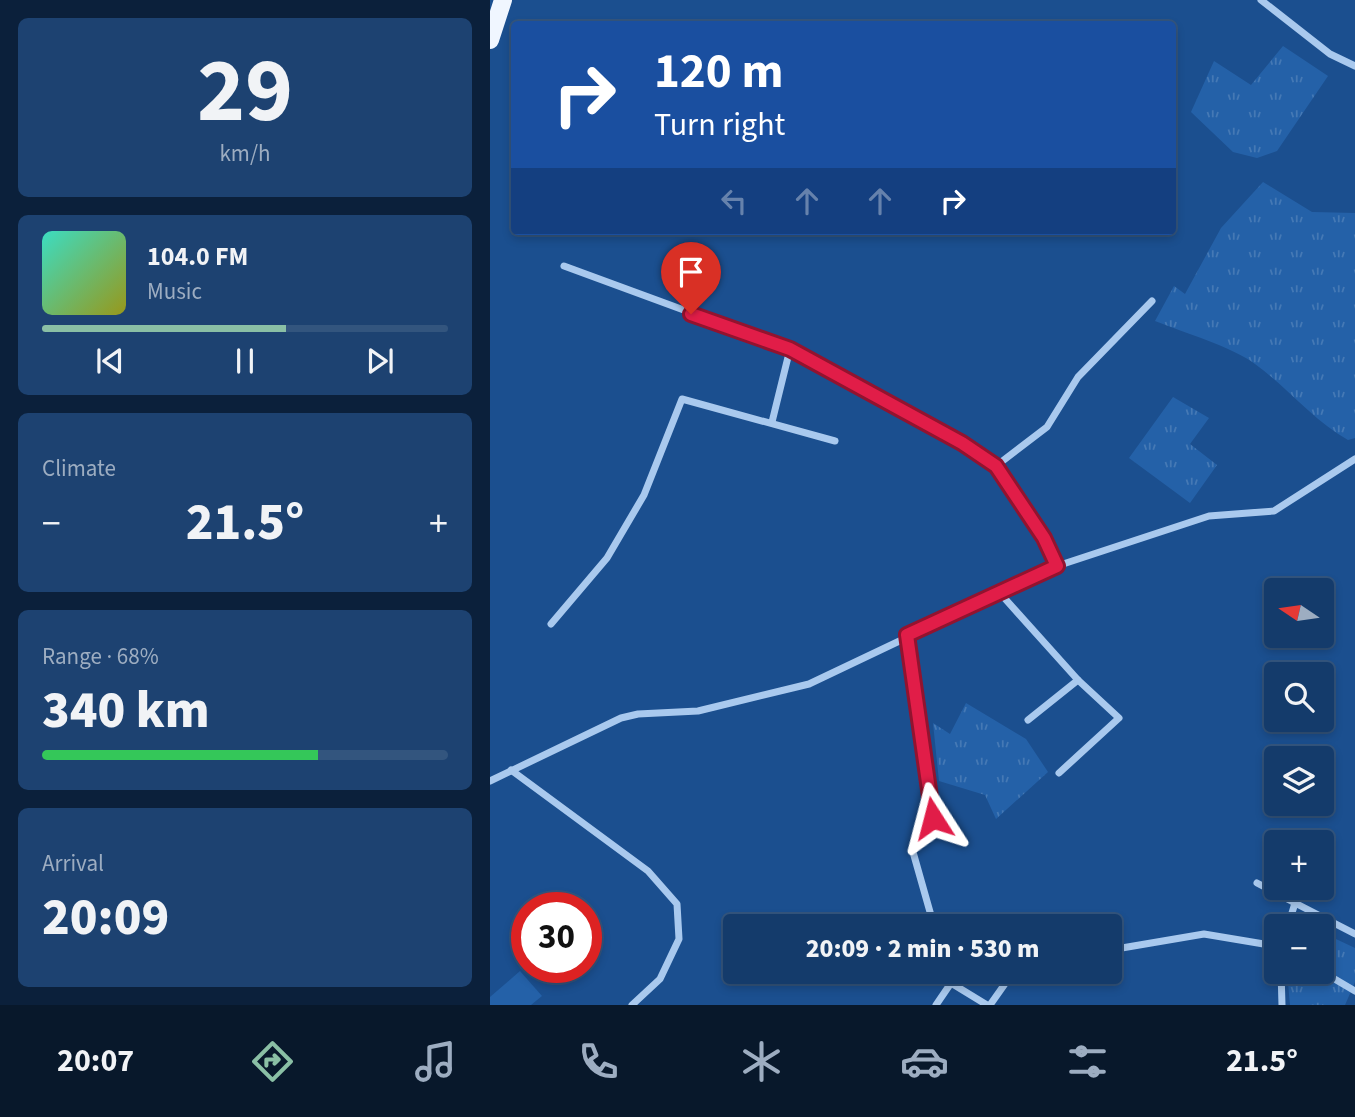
<!DOCTYPE html>
<html lang="en">
<head>
<meta charset="utf-8">
<style>
  :root { --surface:#143b6b; --page:#1d4271; --text:#f1f3f6; --muted:#9dadc1; --line:#33557e; --accent:#8abfa5 }
  body { margin:0; font-family:"Source Sans 3",sans-serif; background:var(--page); color:var(--text); height:100vh; display:flex; flex-direction:column; font-size:26px; white-space:nowrap }
  * { box-sizing:border-box; margin:0 }
  p { font-size:23px; color:var(--muted) }
  .icon { flex:none; width:38px; height:38px; fill:none; stroke:currentColor; stroke-width:2; stroke-linecap:round; stroke-linejoin:round }
  .map { position:relative; flex:1; overflow:hidden }
  .sheet { display:flex; flex-direction:column; gap:18px; padding:18px; background:#0b203b; width:490px }
  .sheet>* { flex:none }
  .banner { position:absolute; left:21px; top:21px; width:665px; height:214px; border-radius:7px; box-shadow:0 4px 10px #0003,0 0 0 2px var(--line); background:#1a4fa0; color:#fff; overflow:hidden }
  .needle { width:46px; rotate:283deg }
  .buttons { position:absolute; left:774px; top:578px; display:grid; gap:14px }
  .buttons a { display:grid; place-items:center; width:70px; height:70px; border-radius:7px; background:var(--surface); box-shadow:0 4px 10px #0003,0 0 0 2px var(--line); font-size:35px }
  .speed { position:absolute; left:21px; top:892px; display:flex; gap:14px; font-size:35px; font-weight:700; text-align:center }
  .speed>* { display:grid; place-content:center; width:91px; height:91px; border-radius:50%; background:var(--surface); box-shadow:0 4px 10px #0003,0 0 0 2px var(--line); line-height:1 }
  .speed .limit { border:10px solid #d22; background:#fff; color:#111 }
  .pin { position:absolute; display:grid; place-items:center; width:60px; height:60px; color:#fff; margin:-72px -30px; border-radius:50% 50% 50% 0; rotate:-45deg; box-shadow:0 0 7px #0007 }
  .pin .icon { rotate:45deg }
  .me { position:absolute; width:77px; margin:-38px; rotate:351deg; stroke-linejoin:round; filter:drop-shadow(0 0 5px #0008) }
  .turn { display:flex; align-items:center; gap:24px; height:147px; padding:0 28px; font-size:32px }
  .turn .icon { width:91px; height:91px; stroke-width:2.5 }
  .turn b { display:block; font-size:49px; line-height:60px }
  .lanes { display:flex; align-items:center; height:66px; padding:0 28px; background:#0003; justify-content:center; gap:35px; direction:ltr }
  .lanes .off { opacity:.35 }
  .big { font-size:52px; font-weight:800; line-height:1.1 }
  .sheet .widget { flex:1; display:flex; flex-direction:column; justify-content:center; gap:10px; min-width:0; padding:0 24px; border-radius:10px; background:var(--page) }
  .sheet .dial { align-items:center; gap:0 }
  .dial b { font-size:91px; line-height:1 }
  .song { display:flex; align-items:center; gap:21px }
  .cover { width:84px; height:84px; border-radius:10px; background:linear-gradient(135deg,hsl(170 70% 55%),hsl(60 70% 35%)) }
  .played { height:7px; border-radius:4px; background:linear-gradient(90deg,var(--accent) 60%,var(--line) 60%) }
  .keys { display:flex; justify-content:space-around; direction:ltr }
  .heat { display:flex; justify-content:space-between; align-items:center; font-size:38px; direction:ltr }
  .charge { height:10px; border-radius:5px; background:linear-gradient(90deg,#34c759 68%,var(--line) 0) }
  .trip { position:absolute; left:233px; top:914px; width:399px; height:70px; border-radius:7px; background:var(--surface); box-shadow:0 4px 10px #0003,0 0 0 2px var(--line); font-weight:800; line-height:70px; text-align:center }
  .tab-bar { display:flex; height:112px; justify-content:space-around; align-items:center; background:#08182b; color:var(--muted) }
  .tab-bar .icon { width:49px; height:49px }
  .tab-bar .on { color:var(--accent) }
  .tab-bar b { font-size:32px; color:var(--text) }
  main { display:flex; flex:1; min-height:0 }
  .map>svg:first-child { display:block }
  .grass { fill:url(#grass-tufts) }
  .garden { fill:#2461a8 }
  .lines { fill:none; stroke-linecap:round; stroke-linejoin:round }
  .minor { stroke:#a9c9ee; stroke-width:7 }
  .primary { stroke:#f0f6ff; stroke-width:18 }
  .route-casing { stroke:#92132f; stroke-width:18 }
  .route { stroke:#e11d48; stroke-width:12 }
</style>
</head>
<body>
<main>
<section class="sheet">
<div class="widget dial"><b>29</b><p>km/h</p></div>
<div class="widget">
<div class="song"><i class="cover"></i><div><b>104.0 FM</b><p>Music</p></div></div>
<div class="played"></div>
<div class="keys"><svg class="icon" aria-label="previous" viewBox="0 0 24 24"><path d="M18 5L8 12l10 7zM5 5v14"/></svg><svg class="icon" aria-label="pause" viewBox="0 0 24 24"><path d="M8 5v14M16 5v14"/></svg><svg class="icon" aria-label="next" viewBox="0 0 24 24"><path d="M6 5l10 7-10 7zM19 5v14"/></svg></div>
</div>
<div class="widget"><p>Climate</p>
<div class="heat"><a>−</a><b class="big">21.5°</b><a>+</a></div>
</div>
<div class="widget"><p>Range · 68%</p><b class="big">340 km</b><div class="charge"></div></div>
<div class="widget"><p>Arrival</p><b class="big">20:09</b></div>
</section>
<div class="map">
<svg width="865" height="1005" viewBox="0 0 865 1005">
  <defs>
    <pattern id="grass-tufts" width="24" height="20" patternUnits="userSpaceOnUse" patternTransform="scale(1.75)"><rect width="24" height="20" fill="#2461a8"/><path d="M3 7l-1-3M5 7V3M7 7l1-3M15 17l-1-3M17 17v-4M19 17l1-3" fill="none" stroke="#4579b5"/></pattern>
  </defs>
  <rect width="100%" height="100%" fill="#1b4f8f"/>
  <g class="grass">
    <path d="M793,46L838,76L787,151L767,158L743,152L701,112L724,61L761,85Z"/>
    <path d="M773,182L822,212L865,213V438L858,440C824,421 797,387 765,364C743,347 692,332 665,321L684,286L695,294L731,228Z"/>
    <path d="M683,397L719,418L700,444L727,465L700,503L639,458Z"/>
    <path d="M476,703L536,739L558,772L506,819L495,795L449,781L443,723L460,734Z"/>
    <path d="M831,932L865,948V982L855,1005H800L797,971H831Z"/>
  </g>
  <path class="garden" d="M30,971L52,996L41,1005H0V997Z"/>
  <g class="lines">
    <g class="minor">
      <path d="M771,0L840,54L865,66"/>
      <path d="M74,266L300,349L472,443L506,466L554,538L567,566"/>
      <path d="M282,422L300,349"/>
      <path d="M506,466L557,427L588,377L662,301"/>
      <path d="M509,592L588,680L629,718L569,773"/>
      <path d="M61,624L117,558L154,495L192,399L345,441"/>
      <path d="M417,635L443,818L423,852L444,926"/>
      <path d="M538,720L588,680"/>
      <path d="M21,770L158,871L187,904L189,939L170,979L142,1005"/>
      <path d="M0,781L131,718L148,714L208,711L319,684L567,566L719,516L784,511L865,459"/>
      <path d="M767,883L805,903L798,926"/>
      <path d="M805,903L865,934"/>
      <path d="M620,950L714,934L786,946"/>
      <path d="M458,971L461,983L497,1005"/>
      <path d="M791,971L792,1005"/>
      <path d="M831,971L865,991"/>
      <path d="M446,1005L461,983"/>
      <path d="M500,1005L524,971"/>
    </g>
    <path class="primary" d="M0,40L13,0"/>
  </g>
  <g class="lines">
    <defs>
      <path id="route" d="M201,314L300,349L472,443L506,466L554,538L567,566L417,635L443,818"/>
    </defs>
    <use href="#route" class="route-casing"/>
    <use href="#route" class="route"/>
  </g>
</svg>
<div class="buttons">
<a><svg class="needle" viewBox="-14 -14 28 28"><path d="M0-13l5 13h-10z" fill="#e53935"/><path d="M0 13l5-13h-10z" fill="#9dadc1"/></svg></a>
<a><svg class="icon" aria-label="search" viewBox="0 0 24 24"><circle cx="10" cy="10" r="6"/><path d="M15 15l6 6"/></svg></a>
<a><svg class="icon" aria-label="layers" viewBox="0 0 24 24"><path d="M12 4l9 5-9 5-9-5zM3 14l9 5 9-5"/></svg></a>
<a>+</a>
<a>−</a>
</div>
<div class="speed"><div class="limit">30</div></div>
<div class="pin" style="left:201px;top:314px;background:#d93025"><svg class="icon" aria-label="arrive" viewBox="0 0 24 24"><path d="M6 21V4h12l-3 4 3 4H6"/></svg></div>
<svg class="me" style="left:443px;top:818px" viewBox="-20 -20 40 40"><path d="M0-17L14 15 0 8-14 15z" fill="#e11d48" stroke="#fff" stroke-width="4"/></svg>
<div class="trip">20:09 · 2 min · 530 m</div>
<div class="banner">
<div class="turn"><svg class="icon" aria-label="right" viewBox="0 0 24 24"><path d="M7 20v-9h11M14 6l5 5-5 5"/></svg><div><b>120 m</b>Turn right</div></div>
<div class="lanes"><svg class="icon off" aria-label="left" viewBox="0 0 24 24"><path d="M17 20v-9H6M10 6l-5 5 5 5"/></svg><svg class="icon off" aria-label="ahead" viewBox="0 0 24 24"><path d="M12 20V5M6 11l6-6 6 6"/></svg><svg class="icon off" aria-label="ahead" viewBox="0 0 24 24"><path d="M12 20V5M6 11l6-6 6 6"/></svg><svg class="icon" aria-label="right" viewBox="0 0 24 24"><path d="M7 20v-9h11M14 6l5 5-5 5"/></svg></div>
</div>
</div>
</main>
<nav class="tab-bar">
<b>20:07</b>
<svg class="icon on" aria-label="directions" viewBox="0 0 24 24"><path d="M12 3l9 9-9 9-9-9zM9 14v-3h6M13 9l2 2-2 2"/></svg>
<svg class="icon" aria-label="music" viewBox="0 0 24 24"><path d="M9 18V5l10-2v13"/><circle cx="6" cy="18" r="3"/><circle cx="16" cy="16" r="3"/></svg>
<svg class="icon" aria-label="phone" viewBox="0 0 24 24"><path d="M5 4h4l2 5-3 2q2 4 5 5l2-3 5 2v4C11 20 4 13 5 4z"/></svg>
<svg class="icon" aria-label="climate" viewBox="0 0 24 24"><path d="M12 3v18M4 7l16 10M4 17L20 7"/></svg>
<svg class="icon" aria-label="car" viewBox="0 0 24 24"><path d="M5 17H2v-5l4-1 3-4h7l3 4 3 1v5h-3M9 17h6M6 11h13"/><circle cx="7" cy="17" r="2"/><circle cx="17" cy="17" r="2"/></svg>
<svg class="icon" aria-label="filters" viewBox="0 0 24 24"><path d="M4 7h16M4 17h16"/><circle cx="9" cy="7" r="2"/><circle cx="15" cy="17" r="2"/></svg>
<b>21.5°</b>
</nav>
</body>
</html>
